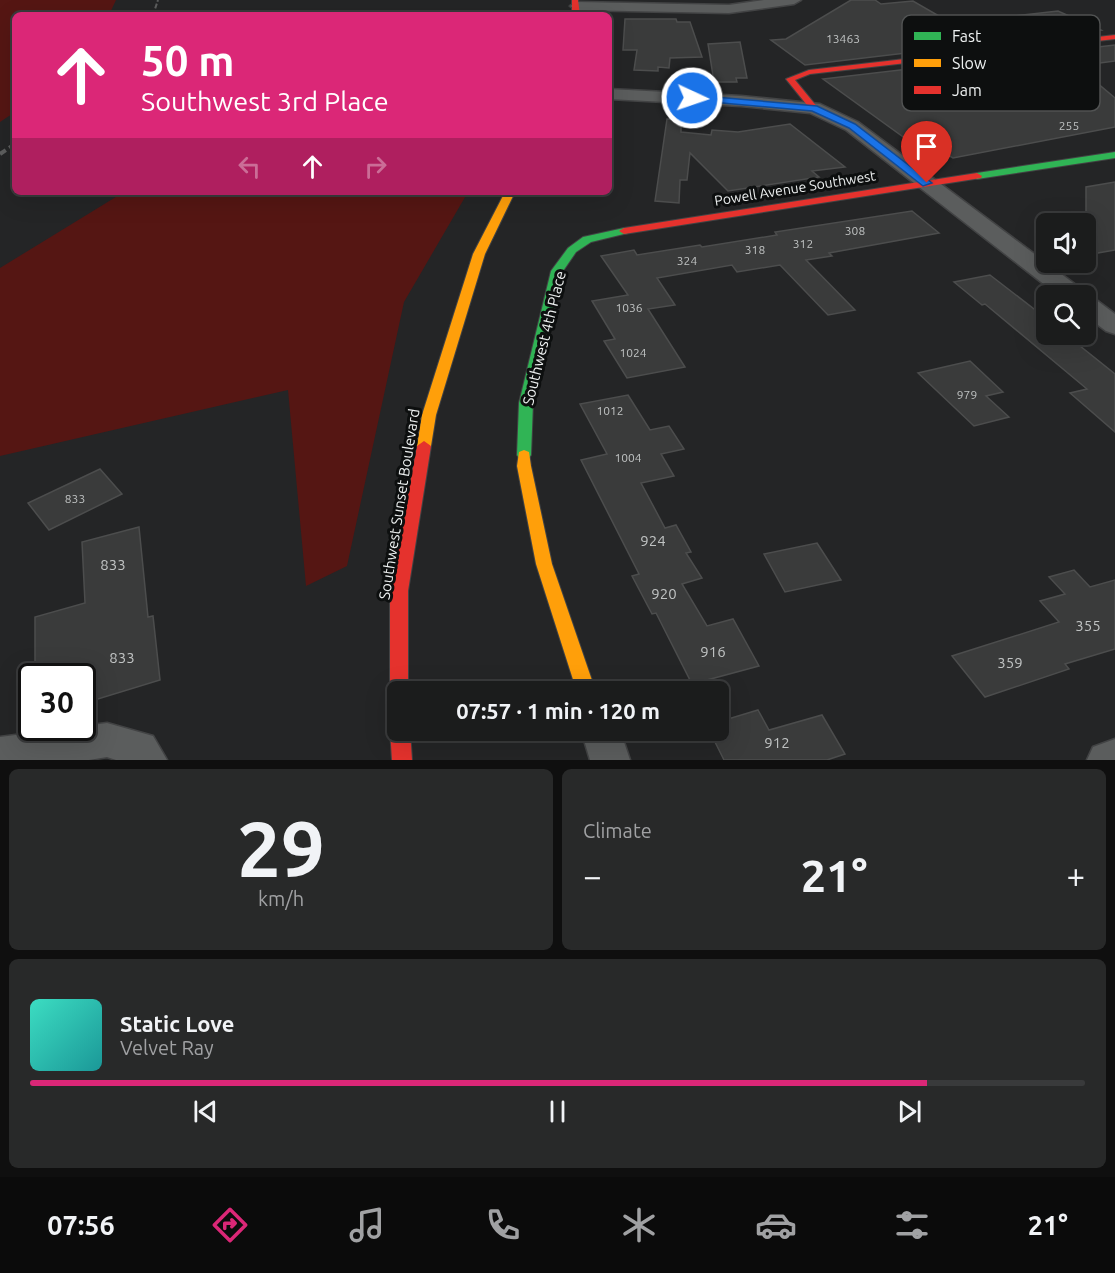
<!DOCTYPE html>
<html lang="en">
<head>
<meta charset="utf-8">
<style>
  :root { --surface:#1b1c1c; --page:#282929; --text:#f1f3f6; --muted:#a0a1a3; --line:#393a3b; --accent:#db2777 }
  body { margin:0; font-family:Ubuntu,sans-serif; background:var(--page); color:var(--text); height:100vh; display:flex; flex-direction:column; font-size:22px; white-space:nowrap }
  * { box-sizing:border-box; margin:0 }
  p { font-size:20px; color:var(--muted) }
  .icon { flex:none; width:33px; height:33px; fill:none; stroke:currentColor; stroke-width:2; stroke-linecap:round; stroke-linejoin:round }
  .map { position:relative; height:760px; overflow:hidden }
  .details { display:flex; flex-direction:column; gap:9px; padding:9px; background:#0f0f0f; flex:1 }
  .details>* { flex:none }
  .top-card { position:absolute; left:12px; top:12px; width:600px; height:183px; border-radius:9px; box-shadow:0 6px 24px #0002,0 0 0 2px var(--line); background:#db2777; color:#fff; overflow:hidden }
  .fabs { position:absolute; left:1036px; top:213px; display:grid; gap:12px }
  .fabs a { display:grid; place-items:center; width:60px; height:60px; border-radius:9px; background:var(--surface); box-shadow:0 6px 24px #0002,0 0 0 2px var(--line); font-size:30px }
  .speed { position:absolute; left:18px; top:663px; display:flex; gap:12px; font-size:30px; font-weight:700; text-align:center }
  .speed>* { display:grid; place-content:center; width:78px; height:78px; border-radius:50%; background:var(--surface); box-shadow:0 6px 24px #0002,0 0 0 2px var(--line); line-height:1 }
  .speed .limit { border:3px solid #111; border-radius:9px; background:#fff; color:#111 }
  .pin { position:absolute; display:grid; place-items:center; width:51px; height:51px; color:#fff; margin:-62px -26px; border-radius:50% 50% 50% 0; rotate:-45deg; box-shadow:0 0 6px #0007 }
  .pin .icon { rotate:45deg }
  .me { position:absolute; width:66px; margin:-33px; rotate:93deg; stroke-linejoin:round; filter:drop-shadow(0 0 4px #0008) }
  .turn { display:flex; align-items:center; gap:21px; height:126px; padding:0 30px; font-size:27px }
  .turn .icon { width:78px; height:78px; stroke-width:2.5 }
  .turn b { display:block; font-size:42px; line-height:51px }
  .lanes { display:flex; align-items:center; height:57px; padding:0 30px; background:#0003; justify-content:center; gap:30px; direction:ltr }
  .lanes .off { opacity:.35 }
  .big { font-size:45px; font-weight:700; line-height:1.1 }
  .details .tile { flex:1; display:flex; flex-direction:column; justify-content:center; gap:9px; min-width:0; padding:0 21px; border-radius:9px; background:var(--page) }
  .details .dial { align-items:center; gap:0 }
  .dial b { font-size:78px; line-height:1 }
  .song { display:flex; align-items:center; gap:18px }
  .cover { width:72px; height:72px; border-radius:9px; background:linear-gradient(135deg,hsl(170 70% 55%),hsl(180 70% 35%)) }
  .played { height:6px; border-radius:3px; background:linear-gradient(90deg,var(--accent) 85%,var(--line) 85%) }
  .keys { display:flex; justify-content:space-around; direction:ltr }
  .heat { display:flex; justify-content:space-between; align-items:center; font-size:33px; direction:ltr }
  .details .tiles { flex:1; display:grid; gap:9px; grid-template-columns:1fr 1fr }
  .tile:last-child { grid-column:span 2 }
  .trip { position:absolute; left:387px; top:681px; width:342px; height:60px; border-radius:9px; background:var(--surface); box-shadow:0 6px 24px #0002,0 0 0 2px var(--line); font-weight:700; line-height:60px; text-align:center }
  .menu { display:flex; height:96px; justify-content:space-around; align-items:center; background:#0b0b0b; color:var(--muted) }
  .menu .icon { width:42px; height:42px }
  .menu .current { color:var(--accent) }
  .menu b { font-size:27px; color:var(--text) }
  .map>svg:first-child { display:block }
  .green { fill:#551613 }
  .building { fill:#3a3b3b; stroke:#4c4d4d; stroke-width:1.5 }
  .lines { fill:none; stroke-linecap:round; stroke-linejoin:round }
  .street-casing { stroke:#424344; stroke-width:3 }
  .fast-casing { stroke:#424344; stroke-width:2 }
  .slow-casing { stroke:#424344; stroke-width:2 }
  .jam-casing { stroke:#424344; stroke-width:2 }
  .street { fill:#5b5d5d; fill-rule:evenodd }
  .fast { fill:#30b455; fill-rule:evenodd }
  .slow { fill:#ff9f0a; fill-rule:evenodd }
  .jam { fill:#e5322d; fill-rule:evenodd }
  .rail-far1 { stroke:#5d5e5e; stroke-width:2; stroke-dasharray:5 2; stroke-linecap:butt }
  .rail { stroke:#5d5e5e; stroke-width:4; stroke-dasharray:7 4; stroke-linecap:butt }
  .route { fill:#1a73e8; stroke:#114b97; stroke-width:1.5 }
  .labels { text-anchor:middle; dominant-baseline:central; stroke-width:6; stroke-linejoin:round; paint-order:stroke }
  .number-label { font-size:12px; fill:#c0c3c3 }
  .far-street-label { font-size:14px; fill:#edf0f0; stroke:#0d0f0f }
  .street-label { font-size:15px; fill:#edf0f0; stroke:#0d0f0f }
  .near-number-label { font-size:15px; fill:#c0c3c3 }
  .key { fill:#0d0f0f; stroke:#505252; stroke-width:1.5 }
  .key-label { font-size:16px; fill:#edf0f0 }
</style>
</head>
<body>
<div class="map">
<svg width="1115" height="760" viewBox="0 0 1115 760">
  <rect width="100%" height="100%" fill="#242526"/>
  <g class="green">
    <path d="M0,0H116L109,15H15V112L0,122Z"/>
    <path d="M124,192H468L404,302L347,566L306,586L288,390L0,456V268Z"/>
  </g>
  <g class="building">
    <path d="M851,0H875L881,4L913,1L951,23L1058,11L1101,30L805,65L771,40L786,39Z"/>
    <path d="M625,19H676L677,22H690L702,57L670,58L669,68L658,67V71L634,70L637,50H623Z"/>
    <path d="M740,42L747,78H736L737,82H714L708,44Z"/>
    <path d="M1115,45V61L1077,66L1115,98V127L953,158L948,155L931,157L823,79Z"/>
    <path d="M667,119L681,120V132L711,135L712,130L738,132L790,124L845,167L812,171L819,177L728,191L690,153L687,180H680L679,203L655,201Z"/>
    <path d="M1115,182V250L1086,255V187Z"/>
    <path d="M912,211L939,233L829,253L832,256L806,260L855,310L828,315L780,265L737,272L732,265L657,278L675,305L648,309L685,367L627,378L604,341L615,339L592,301L628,295L601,256L634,250L637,255L700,245L702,247L777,235L775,232Z"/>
    <path d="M990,275L1047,319V334H1065L1115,374V432L1070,393L1087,389L985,304L982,305L954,282Z"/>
    <path d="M970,361L1003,392L986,396L1009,417L974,426L918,373Z"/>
    <path d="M628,395L650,430L669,426L684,449L661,454L674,476L641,483L665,528L676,525L691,552L686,553L702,578L682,584L707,626L733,619L759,666L692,684L656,613L652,614L632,576L639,574L581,460L607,454L580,404Z"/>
    <path d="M100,469L122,494L49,530L28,503Z"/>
    <path d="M139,527L148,617L153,616L160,680L88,702L87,676H35V617L85,603L82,542Z"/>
    <path d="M817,543L841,580L785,592L764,554Z"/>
    <path d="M1074,570L1090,587L1115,580V649L1065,664L1069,669L985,697L952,656L1059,622L1040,601L1065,594L1049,577Z"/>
    <path d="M758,710L769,730L822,715L845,754L827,760H724L709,730H718V722Z"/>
  </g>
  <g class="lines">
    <defs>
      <g id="street">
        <path d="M764,0H801L794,4L729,13L577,10L570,6L577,2L729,5Z"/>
        <path d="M609,89L741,96L820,104L858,122L1084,291L1087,296L1086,297L1095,299L1115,314V334L1106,331L1086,316V296H1059L846,130L810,113L741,106L609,99Z"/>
        <path d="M107,723L153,736L167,760H116L107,757L89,760H0V737Z"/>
        <path d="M581,730H620L630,760H590Z"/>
        <path d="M1115,739V760H1087L1093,747Z"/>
      </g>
      <g id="fast">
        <path d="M1115,152V158L977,179L972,176L977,173Z"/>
        <path d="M624,228L629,231L628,233L591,242L576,252L563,271L533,403L531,455L529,458H519L517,455L519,403L551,271L568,248L583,237Z"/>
      </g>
      <g id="slow">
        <path d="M505,192H515L485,254L436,415L431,446L424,451L419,449L417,446L422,415L473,254Z"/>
        <path d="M524,450L529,452L531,466L552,564L596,692H577L536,564L517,466L519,452Z"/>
      </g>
      <g id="jam">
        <path d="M572,0H578L580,15H572Z"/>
        <path d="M1115,35V39L810,74L795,80L818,108L814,111L811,110L786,79L809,70Z"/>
        <path d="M977,173L982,176L981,178L624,234L619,231L624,228Z"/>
        <path d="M424,441L431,446L408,591V692H398V699L392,698L390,692V591L417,446Z"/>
        <path d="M398,722V730H410L412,760H392L390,730L393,724Z"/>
      </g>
    </defs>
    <use href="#street" class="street-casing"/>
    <use href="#fast" class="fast-casing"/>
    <use href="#slow" class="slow-casing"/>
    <use href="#jam" class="jam-casing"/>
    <use href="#street" class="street"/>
    <use href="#fast" class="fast"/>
    <use href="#slow" class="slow"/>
    <use href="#jam" class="jam"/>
    <path class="rail-far1" d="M153,15L158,0"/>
    <path class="rail" d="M0,154L15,144"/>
  </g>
  <path class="route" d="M692,95L817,106L855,124L932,183L923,186L849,128L812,111L689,100V96Z"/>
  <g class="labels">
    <g class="number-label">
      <text x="843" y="38">13463</text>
      <text x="1069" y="125">255</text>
      <text x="855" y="230">308</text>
      <text x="803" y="243">312</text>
      <text x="755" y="249">318</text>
      <text x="687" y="260">324</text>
      <text x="629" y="307">1036</text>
      <text x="633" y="352">1024</text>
      <text x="967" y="394">979</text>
      <text x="610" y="410">1012</text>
      <text x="628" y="457">1004</text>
      <text x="75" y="498">833</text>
    </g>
    <g class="far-street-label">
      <text transform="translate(795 188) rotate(-9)">Powell Avenue Southwest</text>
    </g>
    <g class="street-label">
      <text transform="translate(544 338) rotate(-76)">Southwest 4th Place</text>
      <text transform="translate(399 504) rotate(-81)">Southwest Sunset Boulevard</text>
    </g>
    <g class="near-number-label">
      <text x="653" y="540">924</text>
      <text x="113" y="564">833</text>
      <text x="664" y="593">920</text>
      <text x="1088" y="625">355</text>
      <text x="713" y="651">916</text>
      <text x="122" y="657">833</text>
      <text x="1010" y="662">359</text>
      <text x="777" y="742">912</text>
    </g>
  </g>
  <rect x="902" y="15" width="198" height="96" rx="9" class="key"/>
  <rect x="914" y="32" width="27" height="8" fill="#30b455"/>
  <rect x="914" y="59" width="27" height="8" fill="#ff9f0a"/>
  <rect x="914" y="86" width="27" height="8" fill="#e5322d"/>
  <g class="key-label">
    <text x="952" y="42">Fast</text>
    <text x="952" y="69">Slow</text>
    <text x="952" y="96">Jam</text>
  </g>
</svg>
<div class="fabs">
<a><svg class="icon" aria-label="sound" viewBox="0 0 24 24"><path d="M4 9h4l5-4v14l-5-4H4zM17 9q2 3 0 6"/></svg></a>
<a><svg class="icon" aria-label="search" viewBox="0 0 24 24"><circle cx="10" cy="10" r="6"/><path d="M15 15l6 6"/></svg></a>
</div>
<div class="speed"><div class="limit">30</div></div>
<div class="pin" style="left:927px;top:183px;background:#d93025"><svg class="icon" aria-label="arrive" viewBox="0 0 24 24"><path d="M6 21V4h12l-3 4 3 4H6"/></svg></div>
<svg class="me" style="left:692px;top:98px" viewBox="-20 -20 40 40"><circle r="17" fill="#1a73e8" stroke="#fff" stroke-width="3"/><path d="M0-11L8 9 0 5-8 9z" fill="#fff"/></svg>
<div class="trip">07:57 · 1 min · 120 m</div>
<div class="top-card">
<div class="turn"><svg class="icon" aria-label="ahead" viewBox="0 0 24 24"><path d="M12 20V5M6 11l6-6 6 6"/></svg><div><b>50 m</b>Southwest 3rd Place</div></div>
<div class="lanes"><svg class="icon off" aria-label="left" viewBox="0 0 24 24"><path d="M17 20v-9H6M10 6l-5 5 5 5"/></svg><svg class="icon" aria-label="ahead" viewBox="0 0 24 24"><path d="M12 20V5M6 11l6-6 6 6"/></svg><svg class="icon off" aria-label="right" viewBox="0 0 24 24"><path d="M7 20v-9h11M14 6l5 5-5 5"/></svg></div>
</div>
</div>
<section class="details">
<div class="tiles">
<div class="tile dial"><b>29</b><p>km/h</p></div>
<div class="tile"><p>Climate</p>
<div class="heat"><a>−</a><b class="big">21°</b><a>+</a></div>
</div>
<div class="tile">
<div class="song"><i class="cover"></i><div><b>Static Love</b><p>Velvet Ray</p></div></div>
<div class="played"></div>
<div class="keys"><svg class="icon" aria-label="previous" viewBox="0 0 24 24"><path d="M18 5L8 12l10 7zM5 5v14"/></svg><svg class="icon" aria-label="pause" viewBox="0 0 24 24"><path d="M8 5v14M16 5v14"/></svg><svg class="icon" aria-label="next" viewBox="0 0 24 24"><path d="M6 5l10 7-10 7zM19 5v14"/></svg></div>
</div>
</div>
</section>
<nav class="menu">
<b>07:56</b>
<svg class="icon current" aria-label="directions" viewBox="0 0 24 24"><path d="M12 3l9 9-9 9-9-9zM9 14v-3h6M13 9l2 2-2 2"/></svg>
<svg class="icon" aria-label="music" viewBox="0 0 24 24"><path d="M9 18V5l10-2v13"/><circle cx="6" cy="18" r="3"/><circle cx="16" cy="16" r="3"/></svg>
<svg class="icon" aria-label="phone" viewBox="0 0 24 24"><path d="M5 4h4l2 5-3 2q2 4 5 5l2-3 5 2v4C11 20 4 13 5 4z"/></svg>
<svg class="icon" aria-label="climate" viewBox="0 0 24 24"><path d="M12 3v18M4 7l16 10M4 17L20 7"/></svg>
<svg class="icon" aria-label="car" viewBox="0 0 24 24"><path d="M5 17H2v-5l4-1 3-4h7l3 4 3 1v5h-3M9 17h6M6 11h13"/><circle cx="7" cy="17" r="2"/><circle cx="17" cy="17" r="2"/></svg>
<svg class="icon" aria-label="filters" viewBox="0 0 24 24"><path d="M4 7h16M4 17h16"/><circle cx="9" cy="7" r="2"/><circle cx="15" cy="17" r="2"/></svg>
<b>21°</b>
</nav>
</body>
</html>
